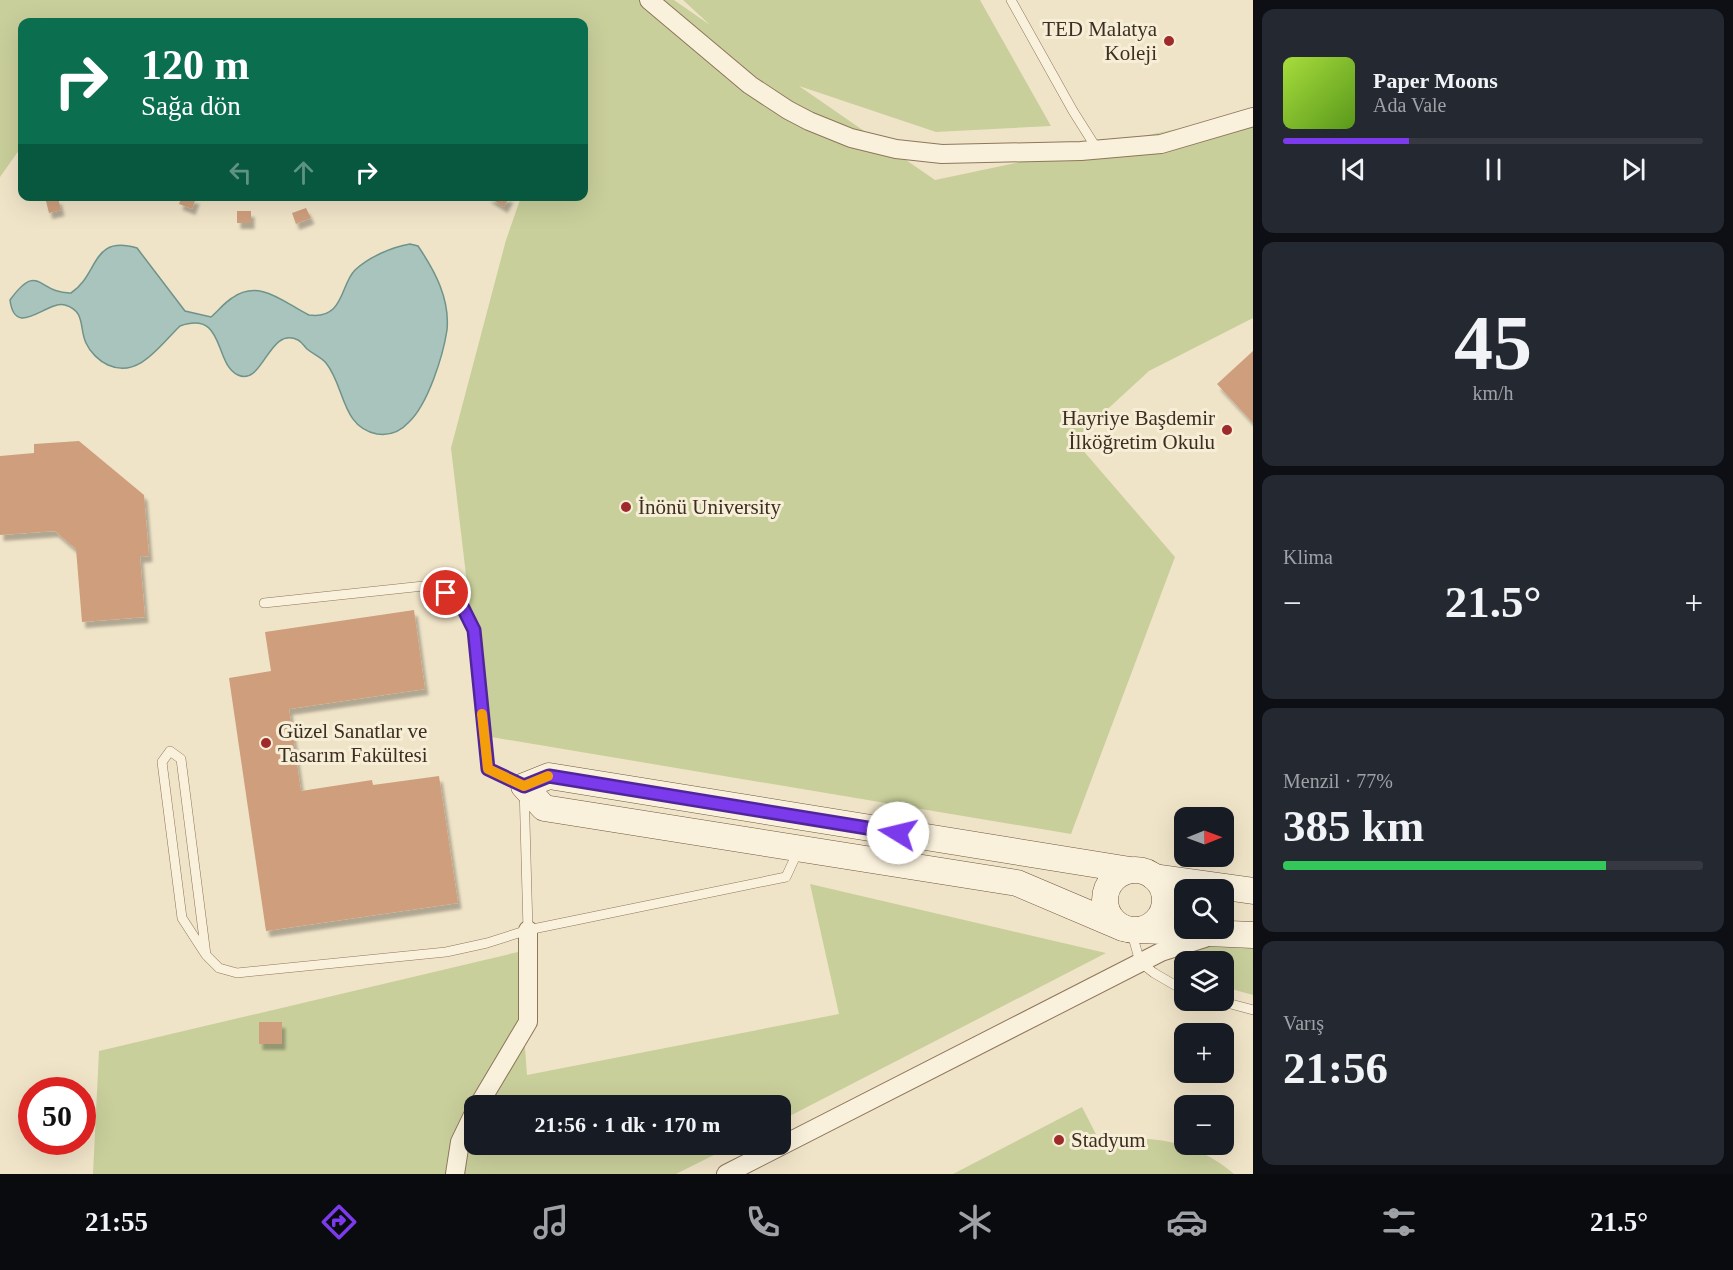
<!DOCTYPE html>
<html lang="tr">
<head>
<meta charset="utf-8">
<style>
  :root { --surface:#171b24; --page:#242831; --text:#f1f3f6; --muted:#9ea1a6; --line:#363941; --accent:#7c3aed }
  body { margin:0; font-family:"Times New Roman",serif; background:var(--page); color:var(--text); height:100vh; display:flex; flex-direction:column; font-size:22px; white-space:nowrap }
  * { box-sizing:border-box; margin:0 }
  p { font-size:20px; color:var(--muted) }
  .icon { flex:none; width:33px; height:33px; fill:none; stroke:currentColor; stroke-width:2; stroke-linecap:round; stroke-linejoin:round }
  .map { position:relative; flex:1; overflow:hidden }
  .sheet { display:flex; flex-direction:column; gap:9px; padding:9px; background:#0d0f14; width:480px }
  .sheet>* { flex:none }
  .top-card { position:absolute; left:18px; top:18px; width:570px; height:183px; border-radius:12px; box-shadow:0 6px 24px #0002; background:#0b6e4f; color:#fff; overflow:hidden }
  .needle { width:39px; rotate:89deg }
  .fabs { position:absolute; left:1174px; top:807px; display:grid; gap:12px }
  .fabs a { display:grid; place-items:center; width:60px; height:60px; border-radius:12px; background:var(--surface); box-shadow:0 6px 24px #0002; font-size:30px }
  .speed { position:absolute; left:18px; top:1077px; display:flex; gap:12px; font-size:30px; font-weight:700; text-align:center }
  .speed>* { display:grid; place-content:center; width:78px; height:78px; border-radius:50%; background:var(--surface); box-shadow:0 6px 24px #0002; line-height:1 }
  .speed .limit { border:9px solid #d22; background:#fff; color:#111 }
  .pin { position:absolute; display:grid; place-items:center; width:51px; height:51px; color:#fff; margin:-26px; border:3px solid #fff; border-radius:50%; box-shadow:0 2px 6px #0007 }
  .me { position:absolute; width:66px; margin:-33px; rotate:279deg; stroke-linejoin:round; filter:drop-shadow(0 0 4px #0008) }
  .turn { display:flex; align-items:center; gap:21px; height:126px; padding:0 24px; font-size:27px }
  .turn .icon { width:78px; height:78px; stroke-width:2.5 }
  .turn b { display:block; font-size:42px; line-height:51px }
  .lanes { display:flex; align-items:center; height:57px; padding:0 24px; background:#0003; justify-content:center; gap:30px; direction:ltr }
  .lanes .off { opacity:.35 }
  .big { font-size:45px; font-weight:700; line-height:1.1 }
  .sheet .card { flex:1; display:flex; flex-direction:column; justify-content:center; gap:9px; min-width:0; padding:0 21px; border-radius:12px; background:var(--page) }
  .sheet .dial { align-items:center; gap:0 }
  .dial b { font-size:78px; line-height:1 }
  .song { display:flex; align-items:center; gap:18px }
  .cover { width:72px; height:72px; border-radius:9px; background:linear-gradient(135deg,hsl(80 70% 55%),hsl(90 70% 35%)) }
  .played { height:6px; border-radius:3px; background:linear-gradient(90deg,var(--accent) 30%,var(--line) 30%) }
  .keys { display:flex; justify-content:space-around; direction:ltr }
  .heat { display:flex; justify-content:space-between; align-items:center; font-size:33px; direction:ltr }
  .charge { height:9px; border-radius:4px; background:linear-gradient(90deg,#34c759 77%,var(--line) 0) }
  .trip { position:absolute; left:464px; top:1095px; width:327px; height:60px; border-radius:12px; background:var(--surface); box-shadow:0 6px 24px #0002; font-weight:700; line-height:60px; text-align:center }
  .tabs { display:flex; height:96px; justify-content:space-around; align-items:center; background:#090b0e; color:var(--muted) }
  .tabs .icon { width:42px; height:42px }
  .tabs .active { color:var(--accent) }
  .tabs b { font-size:27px; color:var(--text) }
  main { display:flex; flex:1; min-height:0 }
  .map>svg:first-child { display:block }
  .green { fill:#c9cf9b }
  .water { fill:#a9c4bc; stroke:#6f938a; stroke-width:1.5 }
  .building { fill:#cf9f7d; filter:url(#shadow) }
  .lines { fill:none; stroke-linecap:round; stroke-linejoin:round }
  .service-casing { stroke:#8d765c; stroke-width:10 }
  .minor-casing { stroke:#8d765c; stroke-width:20 }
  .secondary-casing { stroke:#6f573f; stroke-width:27 }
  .service { stroke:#faf1dc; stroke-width:9 }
  .minor { stroke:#faf1dc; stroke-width:18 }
  .secondary { stroke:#faf1dc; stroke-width:26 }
  .route-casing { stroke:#51269a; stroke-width:15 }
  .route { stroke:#7c3aed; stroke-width:10 }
  .slow { stroke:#f59e0b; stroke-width:10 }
  .poi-dot { fill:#9e2a2b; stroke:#f7eed8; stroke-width:2 }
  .labels { text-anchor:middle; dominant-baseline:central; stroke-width:6; stroke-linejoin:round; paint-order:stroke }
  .poi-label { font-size:21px; fill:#3d2e20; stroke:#f7eed8; text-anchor:start }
</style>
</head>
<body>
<main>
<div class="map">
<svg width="1253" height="1174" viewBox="0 0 1253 1174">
  <defs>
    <filter id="shadow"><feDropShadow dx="3.5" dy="6" stdDeviation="1.5" flood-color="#0004"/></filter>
  </defs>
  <rect width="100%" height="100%" fill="#f0e4c8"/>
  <g class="green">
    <path d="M0,0H674L710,25L683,0H980L1051,126L936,132L799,86L935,180L1253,113V318L1149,371L1074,440L1175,557L1071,834L485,736L451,448L506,240L521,197L584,196V22H22V146L0,177Z"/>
    <path d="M810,884L1106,953L780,1121V1106H474V1144L734,1145L676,1174H93L99,1051L518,952L527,1075L839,1014Z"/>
    <path d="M1205,946L1253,948V995L1224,987V962H1185V969L1173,961Z"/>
    <path d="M1082,1107L1100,1142C1148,1133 1196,1141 1234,1174H953Z"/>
  </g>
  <path class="water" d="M410,244L418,246C435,271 450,299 447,330C443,356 428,404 409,422C400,432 390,436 377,434C341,427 345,386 326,363C321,357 313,354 307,349C304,346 302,342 298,340C269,325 263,387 238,375C213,363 226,310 180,326C160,345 139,379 108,365C99,361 90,352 86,343C79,329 86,311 65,305C47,300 15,340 10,300C39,260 38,294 71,293C99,275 91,234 137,248L185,311L211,317C218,311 224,303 232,298C260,278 284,303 309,315C344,320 340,285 355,270C369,257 392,247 410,244Z"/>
  <g class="building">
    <path d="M182,196L196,198L192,209L179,204Z"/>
    <path d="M487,196H510L504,207Z"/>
    <path d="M58,198L61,210L49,213L46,201Z"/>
    <path d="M306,208L311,218L296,224L292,213Z"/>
    <rect x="237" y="211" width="14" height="12"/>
    <path d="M1253,351V423L1217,384Z"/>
    <path d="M79,441L144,495L149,556L140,557L145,617L82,622L76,549L55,531L0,535V456L34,453V444Z"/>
    <path d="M414,610L425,689L289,709L301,791L372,780L373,785L439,776L458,903L266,931L229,678L271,671L265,632Z"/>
    <rect x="259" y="1022" width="23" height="22"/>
  </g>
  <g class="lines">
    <defs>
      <g id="service">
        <path d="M1011,0L1073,111L1097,149"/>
        <path d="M528,930L786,877L798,851"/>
        <path d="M1131,930L1140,962L1154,973L1185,991"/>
        <path d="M206,955L182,918L162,762L170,751L181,759L206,955L219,968L237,973L446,952L487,943L528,930L524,786L488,769L474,630L460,602L433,585L264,603"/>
        <path d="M1216,1000L1253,1010"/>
      </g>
      <g id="minor">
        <path d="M649,0L750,85L788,110L809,121L851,138L896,149L942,154L1081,151L1161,144L1253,117"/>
        <path d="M478,1106L528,1022V930"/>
        <path d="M455,1174L460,1142L474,1113"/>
        <path d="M726,1174L1161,952L1205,938"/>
      </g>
      <g id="secondary">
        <circle cx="1135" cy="900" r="30"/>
        <path d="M1154,877L1253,891"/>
        <path d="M1123,928L1017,883L544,808L524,786L549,776L1130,870"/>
        <path d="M1140,930L1253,935"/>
      </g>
    </defs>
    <use href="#service" class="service-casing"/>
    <use href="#minor" class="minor-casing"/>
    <use href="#secondary" class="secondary-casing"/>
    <use href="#service" class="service"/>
    <use href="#minor" class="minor"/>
    <use href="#secondary" class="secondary"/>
  </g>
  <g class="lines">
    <defs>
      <path id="route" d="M446,593L460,602L474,630L488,769L524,786L549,776L898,833"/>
    </defs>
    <use href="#route" class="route-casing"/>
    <use href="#route" class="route"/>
    <path class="slow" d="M482,714L488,769L524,786L548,776"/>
  </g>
  <g class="poi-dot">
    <circle cx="1169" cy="41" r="6"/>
    <circle cx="1227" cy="430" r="6"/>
    <circle cx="626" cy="507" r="6"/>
    <circle cx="266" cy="743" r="6"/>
    <circle cx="1059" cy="1140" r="6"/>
  </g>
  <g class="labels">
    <g class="poi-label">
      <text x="1157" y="29" text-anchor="end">TED Malatya<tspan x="1157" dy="24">Koleji</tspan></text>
      <text x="1215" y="418" text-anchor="end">Hayriye Başdemir<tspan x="1215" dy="24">İlköğretim Okulu</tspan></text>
      <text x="638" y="507">İnönü University</text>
      <text x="278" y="731">Güzel Sanatlar ve<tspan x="278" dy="24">Tasarım Fakültesi</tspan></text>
      <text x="1071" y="1140">Stadyum</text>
    </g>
  </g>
</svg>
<div class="fabs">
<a><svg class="needle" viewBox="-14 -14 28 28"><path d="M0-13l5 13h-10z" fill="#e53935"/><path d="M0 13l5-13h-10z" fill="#9ea1a6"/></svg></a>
<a><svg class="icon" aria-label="search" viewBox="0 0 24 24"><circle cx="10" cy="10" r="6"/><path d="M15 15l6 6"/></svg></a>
<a><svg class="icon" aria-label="layers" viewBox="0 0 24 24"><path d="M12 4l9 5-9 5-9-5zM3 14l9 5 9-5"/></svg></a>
<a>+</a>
<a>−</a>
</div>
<div class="speed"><div class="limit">50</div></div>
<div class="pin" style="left:446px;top:593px;background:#d93025"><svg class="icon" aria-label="arrive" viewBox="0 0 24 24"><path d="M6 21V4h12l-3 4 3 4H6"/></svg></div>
<svg class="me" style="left:898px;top:833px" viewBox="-20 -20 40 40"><circle r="19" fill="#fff"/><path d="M0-13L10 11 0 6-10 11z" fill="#7c3aed"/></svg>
<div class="trip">21:56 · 1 dk · 170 m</div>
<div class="top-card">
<div class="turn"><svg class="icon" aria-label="right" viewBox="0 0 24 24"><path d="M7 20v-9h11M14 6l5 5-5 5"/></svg><div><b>120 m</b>Sağa dön</div></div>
<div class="lanes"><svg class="icon off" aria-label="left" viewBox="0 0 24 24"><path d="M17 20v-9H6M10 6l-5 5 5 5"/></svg><svg class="icon off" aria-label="ahead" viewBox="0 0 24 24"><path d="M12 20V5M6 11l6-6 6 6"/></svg><svg class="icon" aria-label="right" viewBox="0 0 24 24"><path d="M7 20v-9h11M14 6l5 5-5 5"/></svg></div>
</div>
</div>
<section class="sheet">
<div class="card">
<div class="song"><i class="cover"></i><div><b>Paper Moons</b><p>Ada Vale</p></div></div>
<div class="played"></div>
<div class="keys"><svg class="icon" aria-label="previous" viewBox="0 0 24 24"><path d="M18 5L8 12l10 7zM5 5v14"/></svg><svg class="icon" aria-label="pause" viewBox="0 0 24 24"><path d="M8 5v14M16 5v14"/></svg><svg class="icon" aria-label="next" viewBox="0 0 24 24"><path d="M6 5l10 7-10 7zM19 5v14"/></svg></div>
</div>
<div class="card dial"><b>45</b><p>km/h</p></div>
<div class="card"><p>Klima</p>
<div class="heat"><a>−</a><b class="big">21.5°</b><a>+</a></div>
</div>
<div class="card"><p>Menzil · 77%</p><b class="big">385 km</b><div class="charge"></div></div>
<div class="card"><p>Varış</p><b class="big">21:56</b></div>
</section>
</main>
<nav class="tabs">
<b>21:55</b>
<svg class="icon active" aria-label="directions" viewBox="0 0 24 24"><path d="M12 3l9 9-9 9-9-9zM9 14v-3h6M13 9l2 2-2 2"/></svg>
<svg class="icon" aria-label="music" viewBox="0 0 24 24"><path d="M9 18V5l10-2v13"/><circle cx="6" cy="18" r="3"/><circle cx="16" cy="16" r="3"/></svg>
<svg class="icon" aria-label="phone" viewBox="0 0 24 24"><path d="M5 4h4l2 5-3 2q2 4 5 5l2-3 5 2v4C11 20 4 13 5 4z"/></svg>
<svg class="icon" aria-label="climate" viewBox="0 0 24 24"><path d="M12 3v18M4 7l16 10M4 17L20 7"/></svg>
<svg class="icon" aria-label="car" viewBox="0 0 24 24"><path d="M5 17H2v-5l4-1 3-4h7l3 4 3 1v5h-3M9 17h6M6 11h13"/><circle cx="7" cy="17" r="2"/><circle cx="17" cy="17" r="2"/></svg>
<svg class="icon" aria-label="filters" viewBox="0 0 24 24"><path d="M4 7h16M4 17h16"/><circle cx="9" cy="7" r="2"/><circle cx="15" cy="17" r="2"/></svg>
<b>21.5°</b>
</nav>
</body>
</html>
